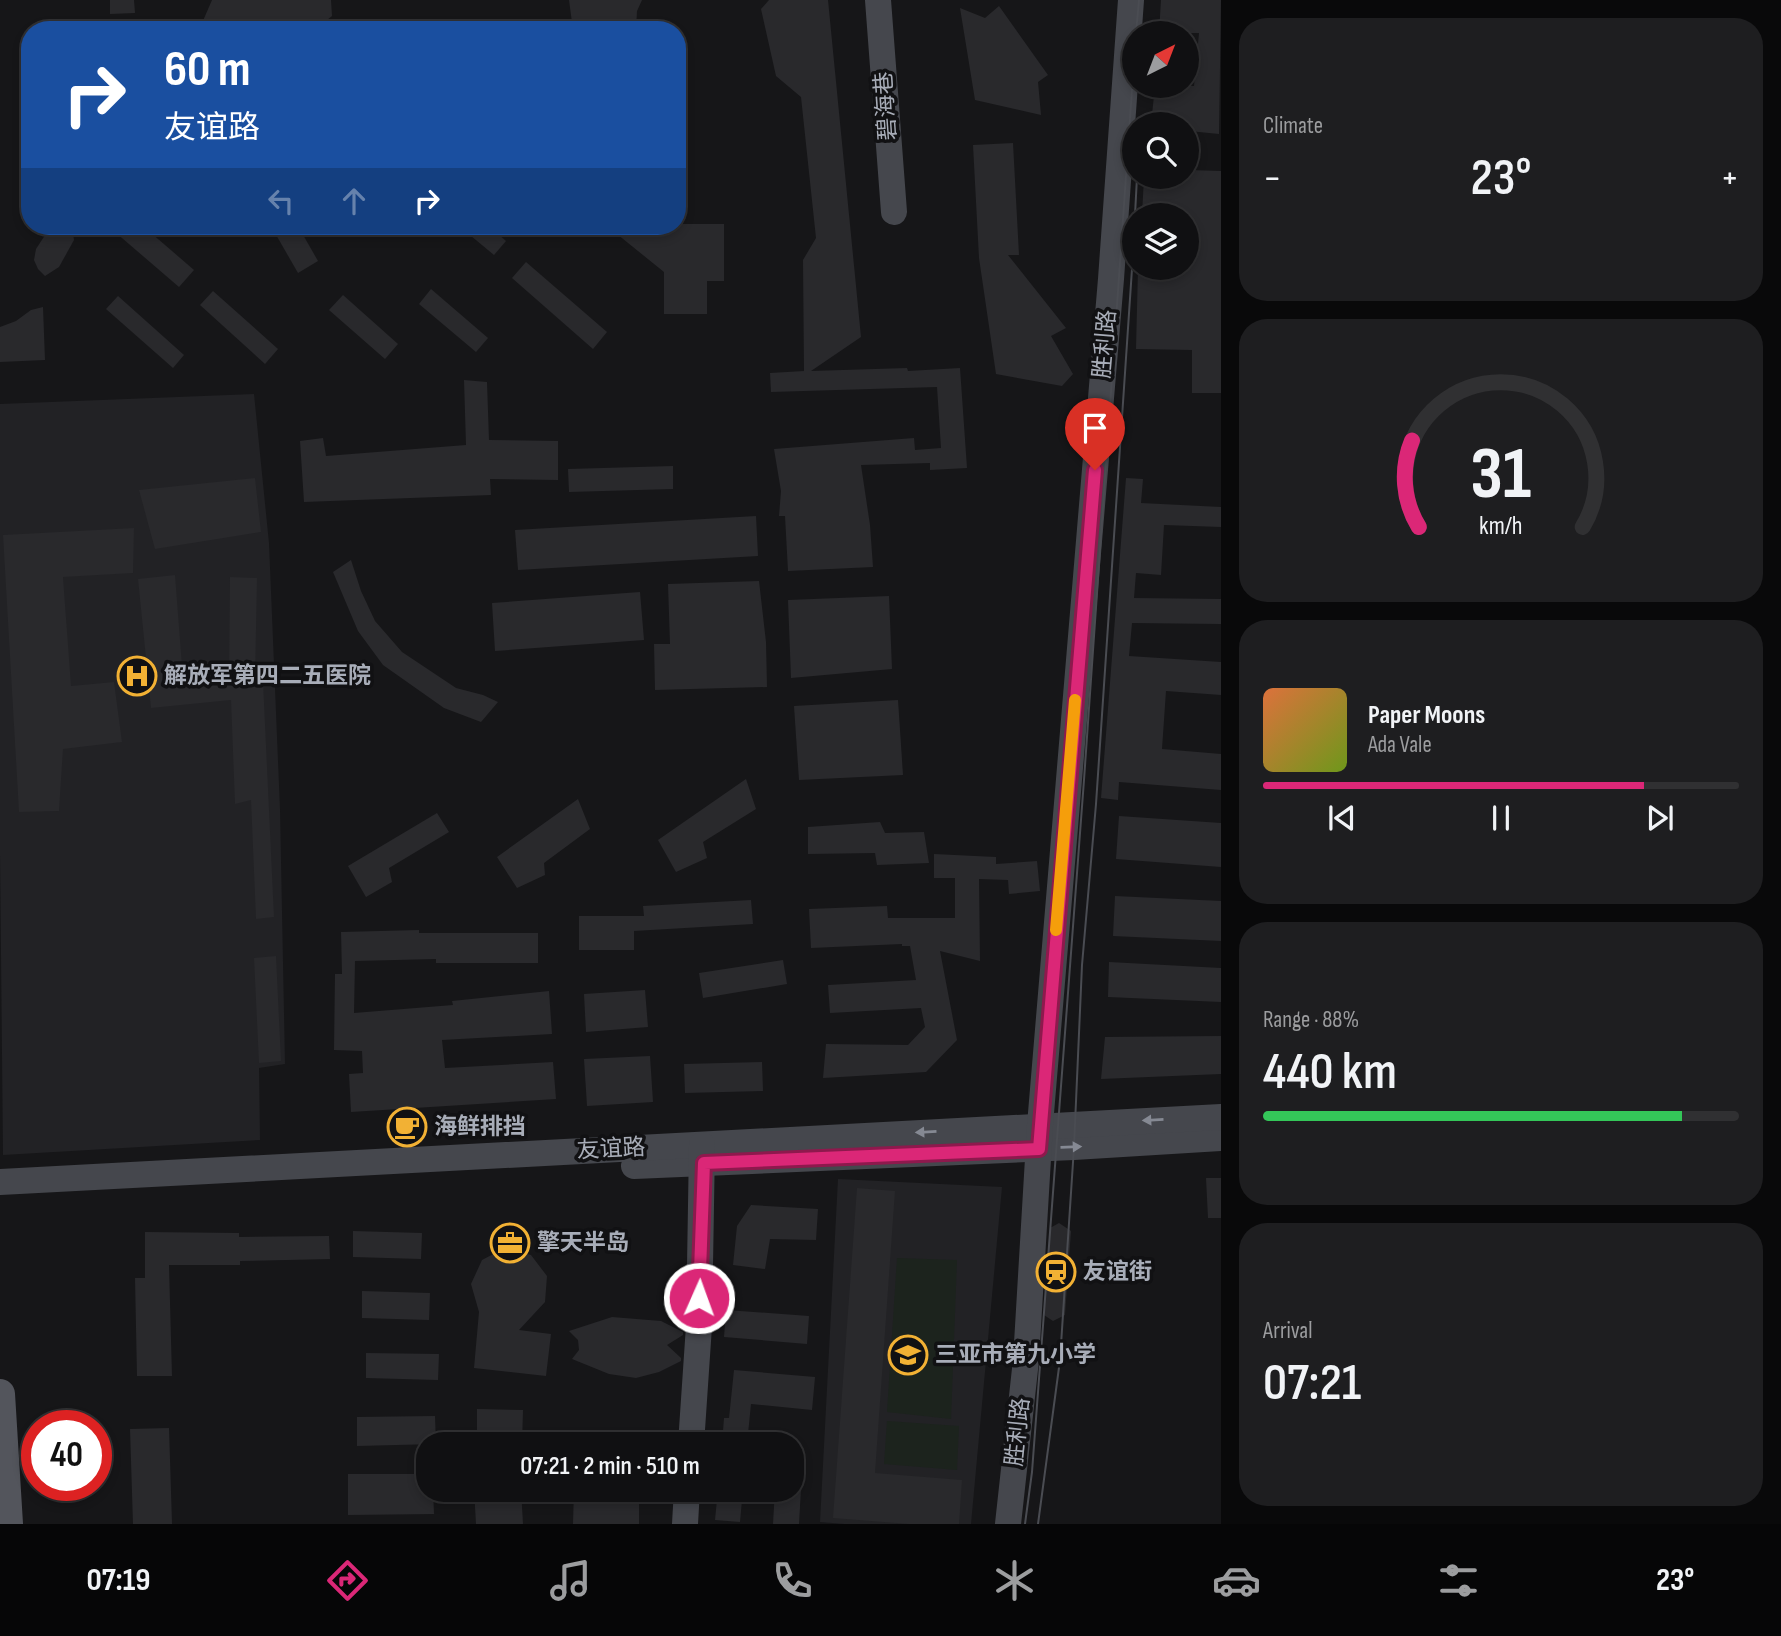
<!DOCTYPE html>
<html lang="en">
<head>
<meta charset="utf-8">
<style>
  :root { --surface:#101012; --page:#1e1e20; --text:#f1f3f6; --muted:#9c9d9f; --line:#303032; --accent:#db2777 }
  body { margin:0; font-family:"Sofia Sans Condensed","Noto Sans SC",sans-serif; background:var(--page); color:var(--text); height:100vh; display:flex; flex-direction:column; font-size:26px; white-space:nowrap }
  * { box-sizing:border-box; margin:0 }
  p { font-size:23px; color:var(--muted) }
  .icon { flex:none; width:38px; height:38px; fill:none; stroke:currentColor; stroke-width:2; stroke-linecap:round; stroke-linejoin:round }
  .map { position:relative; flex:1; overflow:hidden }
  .sheet { display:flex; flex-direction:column; gap:18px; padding:18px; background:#09090a; width:560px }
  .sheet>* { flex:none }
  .top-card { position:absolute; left:21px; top:21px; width:665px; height:214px; border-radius:28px; box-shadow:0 4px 10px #0003,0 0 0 2px var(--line); background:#1a4fa0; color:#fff; overflow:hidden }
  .needle { width:46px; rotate:42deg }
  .controls { position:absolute; left:1122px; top:21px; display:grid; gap:14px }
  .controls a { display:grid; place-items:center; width:77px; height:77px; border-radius:50%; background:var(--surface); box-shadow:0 4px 10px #0003,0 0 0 2px var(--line); font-size:35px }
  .speed { position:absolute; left:21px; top:1410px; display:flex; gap:14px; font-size:35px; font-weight:700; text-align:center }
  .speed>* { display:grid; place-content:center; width:91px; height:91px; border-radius:50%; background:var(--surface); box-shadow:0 4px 10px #0003,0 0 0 2px var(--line); line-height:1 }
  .speed .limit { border:10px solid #d22; background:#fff; color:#111 }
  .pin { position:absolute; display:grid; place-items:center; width:60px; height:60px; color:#fff; margin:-72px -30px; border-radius:50% 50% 50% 0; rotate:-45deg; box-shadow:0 0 7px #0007 }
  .pin .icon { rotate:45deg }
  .me { position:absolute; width:77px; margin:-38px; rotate:2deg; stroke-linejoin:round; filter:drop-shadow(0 0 5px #0008) }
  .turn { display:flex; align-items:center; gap:24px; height:147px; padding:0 28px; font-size:32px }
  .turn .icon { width:91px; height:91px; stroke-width:2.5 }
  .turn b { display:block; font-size:49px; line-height:60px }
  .lanes { display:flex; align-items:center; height:66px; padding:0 28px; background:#0003; justify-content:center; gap:35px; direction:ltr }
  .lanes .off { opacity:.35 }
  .big { font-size:52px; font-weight:600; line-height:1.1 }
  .sheet .widget { flex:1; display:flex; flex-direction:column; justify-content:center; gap:10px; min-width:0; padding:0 24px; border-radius:28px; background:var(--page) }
  .sheet .dial { align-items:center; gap:0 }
  .dial svg { height:182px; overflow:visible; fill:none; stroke:var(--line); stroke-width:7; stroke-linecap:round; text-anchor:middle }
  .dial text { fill:var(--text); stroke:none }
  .song { display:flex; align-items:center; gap:21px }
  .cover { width:84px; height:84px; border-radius:10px; background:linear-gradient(135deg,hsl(20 70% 55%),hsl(80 70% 35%)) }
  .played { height:7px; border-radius:4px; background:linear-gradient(90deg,var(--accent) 80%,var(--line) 80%) }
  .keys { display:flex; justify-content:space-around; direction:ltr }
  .heat { display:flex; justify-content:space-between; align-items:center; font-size:38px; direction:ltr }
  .charge { height:10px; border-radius:5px; background:linear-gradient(90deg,#34c759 88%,var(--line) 0) }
  .trip { position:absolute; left:416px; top:1432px; width:388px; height:70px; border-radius:28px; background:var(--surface); box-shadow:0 4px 10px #0003,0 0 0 2px var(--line); font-weight:600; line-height:70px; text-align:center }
  .menu { display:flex; height:112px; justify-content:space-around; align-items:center; background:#060607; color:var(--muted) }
  .menu .icon { width:49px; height:49px }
  .menu .selected { color:var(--accent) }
  .menu b { font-size:32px; color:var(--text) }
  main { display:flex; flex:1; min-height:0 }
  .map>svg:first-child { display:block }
  .built { fill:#222225 }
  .green { fill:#1c231d }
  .building { fill:#29292c }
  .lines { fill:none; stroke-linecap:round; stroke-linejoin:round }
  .secondary { stroke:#45474d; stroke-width:26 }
  .primary { stroke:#53555c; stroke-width:30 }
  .tram { stroke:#4a4c52; stroke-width:2 }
  .oneway { fill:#858993 }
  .route-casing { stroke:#8e194d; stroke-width:18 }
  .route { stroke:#db2777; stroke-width:12 }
  .slow { stroke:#f59e0b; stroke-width:12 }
  .labels { text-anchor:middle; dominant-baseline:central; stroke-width:7; stroke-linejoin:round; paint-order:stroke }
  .street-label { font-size:23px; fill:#a8adb8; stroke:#111113 }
  .poi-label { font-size:23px; font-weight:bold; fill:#a8adb8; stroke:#111113; text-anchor:start }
</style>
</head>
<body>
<main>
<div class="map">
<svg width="1221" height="1524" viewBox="0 0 1221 1524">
  <rect width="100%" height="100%" fill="#161618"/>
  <g class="built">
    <path d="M254,394L269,543L280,809L285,1064L259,1068L260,1140L3,1155L0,853V404Z"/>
    <path d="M838,1179L1002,1187L971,1524H844L820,1522Z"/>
  </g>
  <g class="green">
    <path d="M897,1258L957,1260L951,1419L887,1412Z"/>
    <path d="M887,1421L959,1426L957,1470L884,1464Z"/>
  </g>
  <g class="building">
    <path d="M110,0H134L135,13L110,14Z"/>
    <path d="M212,0H331L332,16L321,25L305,27V30H199Z"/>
    <path d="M569,0H642L637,11L636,30H573Z"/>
    <path d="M769,0H828L861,337L811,371L907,368L908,371L960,368L967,468L930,470V463L861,465L870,525L873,567L788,571L785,516H779L781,491L774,449L914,438L915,450L941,448L937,387L771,392L770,373L804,371L803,260L816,238L801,97L776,76L761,9Z"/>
    <path d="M1161,0H1221L1219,134L1189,131L1190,124H1151L1155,86H1194L1199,33H1159Z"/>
    <path d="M999,6L1048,75L1038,82L1041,115L975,100L960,8L985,18Z"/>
    <path d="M1013,143L1019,255H1008L1066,328L1051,336L1073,374L1062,386L996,374L979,258L973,145Z"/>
    <path d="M1189,170L1221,171V393H1192V350L1136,349L1138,268H1186L1187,252L1188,215H1142L1144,177H1188Z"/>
    <path d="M677,224H724V281H707V314H664V272L607,226H677Z"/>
    <path d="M51,226H72L74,240L59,267L45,276L38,269L34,260L36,249Z"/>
    <path d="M108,226H143L194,270L179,287Z"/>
    <path d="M271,226H298L318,261L298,273Z"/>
    <path d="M459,226H489L506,241L494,255Z"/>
    <path d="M526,262L607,332L593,349L512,278Z"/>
    <path d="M431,289L488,338L476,352L419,304Z"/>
    <path d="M213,291L278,349L265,364L200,305Z"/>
    <path d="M343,295L398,344L385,359L329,310Z"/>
    <path d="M118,296L184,355L173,368L106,309Z"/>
    <path d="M43,307L45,360L0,362V327L16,321L31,310Z"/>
    <path d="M464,380L487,382L489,440L558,441V480L490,479L491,495L304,502L300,441L323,438L326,456L466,445Z"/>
    <path d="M673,466V489L569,492L568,469Z"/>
    <path d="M255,478L261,532L155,549L139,490Z"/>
    <path d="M1126,478L1143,479L1141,503L1221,507V527L1164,525L1161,575L1136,573L1134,598L1221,599V624L1132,623L1129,656L1221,662V695L1166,691L1162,749L1221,754V790L1119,782L1118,800L1101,798Z"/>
    <path d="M756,516L758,556L518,570L515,530Z"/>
    <path d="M134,528L133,573L63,577L71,686L114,682L122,742L63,749L59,811L19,812L3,535Z"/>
    <path d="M351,560L361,591L375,621L402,652L456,688L483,695L498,702L481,722L444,708L383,665L358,631L333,572Z"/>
    <path d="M175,575L183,679L229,680L230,577L257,578L255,681H263L274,917L256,919L251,800L235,804L231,700L151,708L138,579Z"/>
    <path d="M759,581L766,642L767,687L655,690L654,644H670L668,584Z"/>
    <path d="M640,592L644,640L495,651L492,603Z"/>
    <path d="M889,596L892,669L791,678L788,600Z"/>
    <path d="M898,700L903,775L799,780L794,706Z"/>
    <path d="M746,779L756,809L703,842L707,858L676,872L658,840Z"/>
    <path d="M578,799L590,829L544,863L545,875L517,888L497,857Z"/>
    <path d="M437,813L449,832L389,868L392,882L366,897L348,866Z"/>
    <path d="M1119,816L1221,823V867L1116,859Z"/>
    <path d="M880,822L885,833L924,832L929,863L877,865L875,853L808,854V827Z"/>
    <path d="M934,854L996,857V864L1037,861L1040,891L1009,894L1008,880L979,879L980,961L940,951L957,1040L926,1072L823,1078L826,1044L908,1045L925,1027L921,1008L830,1013L828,985L916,980L910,946H902V944L811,948L809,909L887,906L888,918H955V878H934Z"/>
    <path d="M1115,896L1221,901V941L1113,936Z"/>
    <path d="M751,900L753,924L634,931V950H579V916H644L643,906Z"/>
    <path d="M419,930V933H538V963H436V959L355,961L354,1013L453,1005L452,1001L549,991L552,1034L442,1040L445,1068L553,1062L556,1099L351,1112L349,1074L363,1073L362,1051L334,1050L335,974H342L341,932Z"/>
    <path d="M276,956L281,1061L259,1063L254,958Z"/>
    <path d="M783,960L787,984L703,998L699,973Z"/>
    <path d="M1109,962L1221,968V1002L1108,997Z"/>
    <path d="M645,990L648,1027L586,1032L584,994Z"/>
    <path d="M1221,1036V1074L1101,1079L1105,1037Z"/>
    <path d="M650,1056L653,1102L587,1106L584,1059Z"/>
    <path d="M762,1062L763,1091L685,1093L684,1064Z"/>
    <path d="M1206,1178H1221V1218H1208Z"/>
    <path d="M857,1188L895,1191L875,1473L962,1480L959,1524H909L833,1518Z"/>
    <path d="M751,1205L818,1209L816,1240L770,1239L765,1269L733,1265L737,1226Z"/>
    <path d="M1059,1223L1071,1231L1065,1315L1053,1321L1044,1315L1050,1228Z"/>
    <path d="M353,1231L422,1233L421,1259L353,1257Z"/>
    <path d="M145,1232L239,1233V1237L329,1236L330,1259L240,1261V1265H169L172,1376H137L135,1278H145Z"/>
    <path d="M505,1248L531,1255L547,1276L545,1302L519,1330L551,1334L546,1376L474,1368L479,1312L471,1284L482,1260Z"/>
    <path d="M362,1291L430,1293L429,1320L362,1318Z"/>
    <path d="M726,1310L809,1316L807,1344L724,1337Z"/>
    <path d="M612,1317L661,1321L683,1332V1335L667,1345L681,1358V1361L659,1372L636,1378L609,1374L572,1359L579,1350L578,1340L569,1331Z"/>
    <path d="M366,1353L439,1354L438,1380L366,1378Z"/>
    <path d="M734,1370L815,1377L812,1410L751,1404L747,1444H722L724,1418H729Z"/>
    <path d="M477,1409L523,1410L522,1444H477Z"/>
    <path d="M435,1416L436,1444L357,1446V1417Z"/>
    <path d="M169,1428L172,1524H133L130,1429Z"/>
    <path d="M348,1474H429V1489H433L434,1514L348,1515Z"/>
    <path d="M474,1489H521L523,1524H476Z"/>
    <path d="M574,1489H639V1524H573Z"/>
    <path d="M718,1489H743L740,1522L715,1520Z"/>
    <path d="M775,1489H801L799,1524H773Z"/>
  </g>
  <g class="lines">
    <g class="secondary">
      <path d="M878,0L894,212"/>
      <path d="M634,1166L1074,1147L1221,1138"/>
      <path d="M0,1182L1221,1117"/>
      <path d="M691,1444L699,1326L702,1145"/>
      <path d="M685,1524L687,1489"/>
      <path d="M1008,1524L1026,1360L1040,1125L1111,279L1131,0"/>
    </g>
    <path class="primary" d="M0,1394L8,1524"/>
    <g class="tram">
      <path d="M1136,33L1139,0"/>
      <path d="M1135,215L1137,177"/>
      <path d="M1025,1524L1032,1472L1084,780L1134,61"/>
      <path d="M1038,1524L1060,1360L1074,1147L1082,965L1096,804L1134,239"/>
    </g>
  </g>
  <defs><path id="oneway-solid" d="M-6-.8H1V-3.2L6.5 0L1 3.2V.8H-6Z" transform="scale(1.75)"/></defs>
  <g class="oneway">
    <use href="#oneway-solid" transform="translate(1153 1120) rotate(177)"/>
    <use href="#oneway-solid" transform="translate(926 1132) rotate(177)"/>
    <use href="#oneway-solid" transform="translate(1071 1147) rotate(-2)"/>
  </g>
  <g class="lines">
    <defs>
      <path id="route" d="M699,1298L704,1163L1039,1149L1095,470"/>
    </defs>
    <use href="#route" class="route-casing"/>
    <use href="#route" class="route"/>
    <path class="slow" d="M1056,930L1075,700"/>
  </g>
  <defs>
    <symbol id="hospital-ring" viewBox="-11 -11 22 22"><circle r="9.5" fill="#111113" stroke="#f2b134" stroke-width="1.5"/><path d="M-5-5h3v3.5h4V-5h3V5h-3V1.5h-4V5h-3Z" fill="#f2b134"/></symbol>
    <symbol id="cafe-ring" viewBox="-11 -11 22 22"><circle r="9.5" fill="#111113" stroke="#f2b134" stroke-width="1.5"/><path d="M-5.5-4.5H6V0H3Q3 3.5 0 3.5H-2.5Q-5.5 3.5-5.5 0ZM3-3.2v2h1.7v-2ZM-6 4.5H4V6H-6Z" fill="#f2b134"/></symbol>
    <symbol id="office-ring" viewBox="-11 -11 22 22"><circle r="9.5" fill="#111113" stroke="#f2b134" stroke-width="1.5"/><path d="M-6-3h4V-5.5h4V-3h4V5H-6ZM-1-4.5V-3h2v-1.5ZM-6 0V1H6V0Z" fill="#f2b134"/></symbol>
    <symbol id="station-ring" viewBox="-11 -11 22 22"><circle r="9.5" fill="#111113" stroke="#f2b134" stroke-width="1.5"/><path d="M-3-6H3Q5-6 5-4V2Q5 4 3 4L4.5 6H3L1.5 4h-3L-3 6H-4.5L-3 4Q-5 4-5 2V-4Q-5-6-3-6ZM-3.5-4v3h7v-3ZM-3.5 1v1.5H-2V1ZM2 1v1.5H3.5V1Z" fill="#f2b134"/></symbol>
    <symbol id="school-ring" viewBox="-11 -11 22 22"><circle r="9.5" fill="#111113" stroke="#f2b134" stroke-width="1.5"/><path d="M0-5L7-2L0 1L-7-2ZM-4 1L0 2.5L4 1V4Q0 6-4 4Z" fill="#f2b134"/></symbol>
  </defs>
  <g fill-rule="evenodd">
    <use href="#hospital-ring" x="115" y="654" width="44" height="44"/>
    <use href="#cafe-ring" x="385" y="1105" width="44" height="44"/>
    <use href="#office-ring" x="488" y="1221" width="44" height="44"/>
    <use href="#station-ring" x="1034" y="1250" width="44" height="44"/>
    <use href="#school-ring" x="886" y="1333" width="44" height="44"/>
  </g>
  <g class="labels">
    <g class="street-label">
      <text transform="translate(886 106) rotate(-94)">碧海巷</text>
      <text transform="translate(1105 344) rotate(-85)">胜利路</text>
      <text transform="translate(611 1149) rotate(-3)">友谊路</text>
      <text transform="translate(1018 1432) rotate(-84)">胜利路</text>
    </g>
    <g class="poi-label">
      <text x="164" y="676">解放军第四二五医院</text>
      <text x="434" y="1127">海鲜排挡</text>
      <text x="537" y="1243">擎天半岛</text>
      <text x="1083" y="1272">友谊街</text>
      <text x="935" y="1355">三亚市第九小学</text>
    </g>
  </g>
</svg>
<div class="controls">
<a><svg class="needle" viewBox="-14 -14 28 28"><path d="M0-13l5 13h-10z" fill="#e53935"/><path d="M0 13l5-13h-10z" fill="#9c9d9f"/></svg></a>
<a><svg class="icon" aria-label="search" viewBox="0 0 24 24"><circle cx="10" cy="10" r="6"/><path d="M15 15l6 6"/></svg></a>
<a><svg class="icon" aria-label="layers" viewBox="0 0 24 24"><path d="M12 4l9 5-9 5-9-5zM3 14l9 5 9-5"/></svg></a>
</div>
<div class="speed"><div class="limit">40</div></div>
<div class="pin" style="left:1095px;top:470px;background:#d93025"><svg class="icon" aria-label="arrive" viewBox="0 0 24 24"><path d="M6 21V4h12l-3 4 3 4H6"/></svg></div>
<svg class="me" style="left:699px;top:1298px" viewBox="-20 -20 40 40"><circle r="17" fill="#db2777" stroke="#fff" stroke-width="3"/><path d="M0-11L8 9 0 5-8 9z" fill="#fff"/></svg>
<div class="trip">07:21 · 2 min · 510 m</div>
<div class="top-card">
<div class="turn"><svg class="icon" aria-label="right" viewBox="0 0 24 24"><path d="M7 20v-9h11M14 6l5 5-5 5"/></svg><div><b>60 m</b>友谊路</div></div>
<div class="lanes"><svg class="icon off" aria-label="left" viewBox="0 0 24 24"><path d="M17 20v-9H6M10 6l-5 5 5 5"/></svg><svg class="icon off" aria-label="ahead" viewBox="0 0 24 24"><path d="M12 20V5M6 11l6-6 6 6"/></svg><svg class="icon" aria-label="right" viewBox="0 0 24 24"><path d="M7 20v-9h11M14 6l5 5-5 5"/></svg></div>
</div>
</div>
<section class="sheet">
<div class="widget"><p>Climate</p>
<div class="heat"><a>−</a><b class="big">23°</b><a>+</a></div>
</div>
<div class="widget dial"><svg viewBox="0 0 100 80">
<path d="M14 69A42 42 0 1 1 86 69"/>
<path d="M14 69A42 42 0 0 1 11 31" stroke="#db2777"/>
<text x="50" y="56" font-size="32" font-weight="700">31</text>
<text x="50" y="72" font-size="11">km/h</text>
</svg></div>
<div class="widget">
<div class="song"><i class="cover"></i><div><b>Paper Moons</b><p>Ada Vale</p></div></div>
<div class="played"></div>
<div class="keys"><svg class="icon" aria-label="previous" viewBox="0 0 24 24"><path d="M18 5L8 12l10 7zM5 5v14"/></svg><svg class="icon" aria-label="pause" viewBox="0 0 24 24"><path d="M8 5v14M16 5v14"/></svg><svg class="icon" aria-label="next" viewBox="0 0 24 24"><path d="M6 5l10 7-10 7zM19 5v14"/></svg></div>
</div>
<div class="widget"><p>Range · 88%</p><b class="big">440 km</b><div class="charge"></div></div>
<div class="widget"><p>Arrival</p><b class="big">07:21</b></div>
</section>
</main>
<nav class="menu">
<b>07:19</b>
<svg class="icon selected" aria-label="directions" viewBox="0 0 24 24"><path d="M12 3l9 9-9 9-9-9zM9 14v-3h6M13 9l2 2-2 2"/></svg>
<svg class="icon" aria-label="music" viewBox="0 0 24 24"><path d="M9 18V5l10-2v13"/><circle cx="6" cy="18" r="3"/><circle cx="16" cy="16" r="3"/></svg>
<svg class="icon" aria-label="phone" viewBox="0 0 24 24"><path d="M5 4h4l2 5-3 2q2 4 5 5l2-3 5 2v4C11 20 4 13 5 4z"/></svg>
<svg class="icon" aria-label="climate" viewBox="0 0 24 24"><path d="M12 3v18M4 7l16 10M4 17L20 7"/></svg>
<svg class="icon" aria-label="car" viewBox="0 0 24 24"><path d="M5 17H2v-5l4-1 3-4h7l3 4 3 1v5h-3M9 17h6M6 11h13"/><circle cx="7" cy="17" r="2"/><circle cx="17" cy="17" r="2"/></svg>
<svg class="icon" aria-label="filters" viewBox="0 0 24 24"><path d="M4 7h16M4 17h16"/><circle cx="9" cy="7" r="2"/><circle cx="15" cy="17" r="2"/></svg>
<b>23°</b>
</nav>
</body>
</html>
